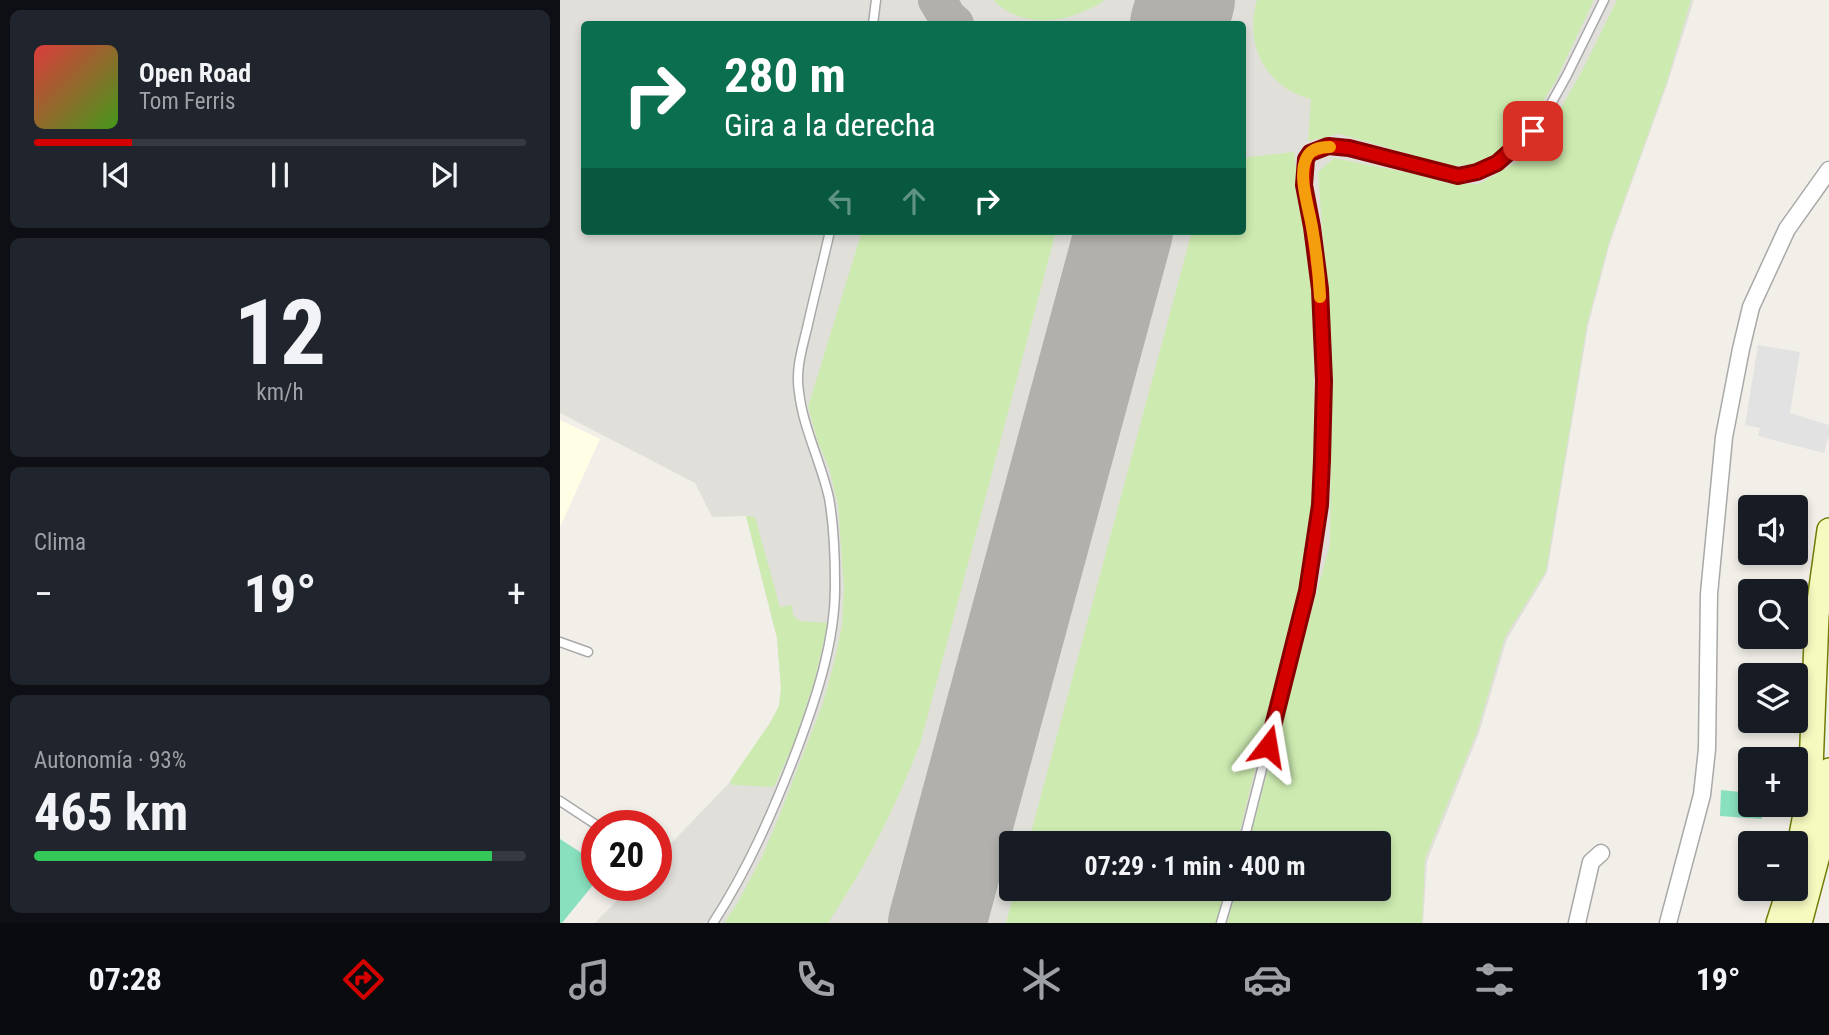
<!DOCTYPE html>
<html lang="es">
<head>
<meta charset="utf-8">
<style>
  :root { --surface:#171b24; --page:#20242c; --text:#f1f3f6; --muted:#9ea1a6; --line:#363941; --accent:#d40000 }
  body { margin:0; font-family:"Roboto Condensed",sans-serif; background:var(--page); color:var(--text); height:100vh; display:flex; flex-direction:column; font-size:26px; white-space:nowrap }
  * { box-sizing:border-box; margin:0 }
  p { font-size:23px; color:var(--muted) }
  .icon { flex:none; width:38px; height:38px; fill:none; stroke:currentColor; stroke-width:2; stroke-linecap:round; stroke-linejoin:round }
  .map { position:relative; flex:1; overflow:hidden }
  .side { display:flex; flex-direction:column; gap:10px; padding:10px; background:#0d0f14; width:560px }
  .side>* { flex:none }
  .guide { position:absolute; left:21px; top:21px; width:665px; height:214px; border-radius:7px; box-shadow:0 4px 10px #0003; background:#0b6e4f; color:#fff; overflow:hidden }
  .fabs { position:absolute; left:1178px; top:495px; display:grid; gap:14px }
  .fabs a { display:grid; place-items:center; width:70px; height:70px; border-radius:7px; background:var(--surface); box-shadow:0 4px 10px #0003; font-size:35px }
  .speed { position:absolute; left:21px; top:810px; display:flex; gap:14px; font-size:35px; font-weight:700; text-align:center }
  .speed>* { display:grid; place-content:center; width:91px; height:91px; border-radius:50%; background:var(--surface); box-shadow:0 4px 10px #0003; line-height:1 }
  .speed .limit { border:10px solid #d22; background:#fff; color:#111 }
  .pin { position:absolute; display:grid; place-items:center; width:60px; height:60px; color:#fff; margin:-30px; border-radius:14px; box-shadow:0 4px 10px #0006 }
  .me { position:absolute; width:77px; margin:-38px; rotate:14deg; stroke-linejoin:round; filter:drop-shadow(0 0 5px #0008) }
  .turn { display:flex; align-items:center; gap:24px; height:147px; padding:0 28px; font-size:32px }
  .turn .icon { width:91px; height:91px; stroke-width:2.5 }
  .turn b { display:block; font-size:49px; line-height:60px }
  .lanes { display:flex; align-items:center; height:66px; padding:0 28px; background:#0003; justify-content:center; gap:35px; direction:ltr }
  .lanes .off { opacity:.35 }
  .big { font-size:52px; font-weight:700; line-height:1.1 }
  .side .tile { flex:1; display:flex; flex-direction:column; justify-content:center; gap:10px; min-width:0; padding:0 24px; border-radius:10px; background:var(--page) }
  .side .dial { align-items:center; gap:0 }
  .dial b { font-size:91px; line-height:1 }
  .song { display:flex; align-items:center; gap:21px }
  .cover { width:84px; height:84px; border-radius:10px; background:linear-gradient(135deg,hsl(0 70% 55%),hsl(100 70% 35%)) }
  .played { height:7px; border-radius:4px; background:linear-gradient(90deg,var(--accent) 20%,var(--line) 20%) }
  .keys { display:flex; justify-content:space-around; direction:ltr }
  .heat { display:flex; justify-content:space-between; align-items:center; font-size:38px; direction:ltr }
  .charge { height:10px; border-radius:5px; background:linear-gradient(90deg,#34c759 93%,var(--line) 0) }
  .trip { position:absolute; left:439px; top:831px; width:392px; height:70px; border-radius:7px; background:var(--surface); box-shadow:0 4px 10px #0003; font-weight:700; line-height:70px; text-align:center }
  .menu { display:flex; height:112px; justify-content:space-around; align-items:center; background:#090b0e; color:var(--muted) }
  .menu .icon { width:49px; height:49px }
  .menu .selected { color:var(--accent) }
  .menu b { font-size:32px; color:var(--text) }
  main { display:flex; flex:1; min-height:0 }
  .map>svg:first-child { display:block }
  .education { fill:#ffffe5 }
  .airport { fill:#e1dfda; fill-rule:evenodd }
  .grass { fill:#cdebb0 }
  .pitch { fill:#88e0be }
  .parking { fill:#e2e2e2 }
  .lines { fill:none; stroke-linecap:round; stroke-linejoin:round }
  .taxiway { stroke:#b1b0ac; stroke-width:38 }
  .runway { stroke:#b1b0ac; stroke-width:98 }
  .lane-casing { stroke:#a9a9a9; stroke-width:11 }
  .street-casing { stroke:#a9a9a9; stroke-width:19 }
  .secondary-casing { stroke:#707d05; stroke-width:26 }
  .lane { stroke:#fff; stroke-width:8 }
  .street { stroke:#fff; stroke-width:16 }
  .secondary { stroke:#f7fabf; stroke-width:23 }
  .route-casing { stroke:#8a0000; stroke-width:18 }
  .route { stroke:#d40000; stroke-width:12 }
  .slow { stroke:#f59e0b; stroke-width:12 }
</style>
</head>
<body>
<main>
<section class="side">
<div class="tile">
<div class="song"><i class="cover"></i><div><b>Open Road</b><p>Tom Ferris</p></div></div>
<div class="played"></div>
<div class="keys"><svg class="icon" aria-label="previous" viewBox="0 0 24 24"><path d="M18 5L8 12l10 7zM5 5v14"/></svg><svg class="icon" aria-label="pause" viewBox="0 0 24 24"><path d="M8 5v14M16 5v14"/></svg><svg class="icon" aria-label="next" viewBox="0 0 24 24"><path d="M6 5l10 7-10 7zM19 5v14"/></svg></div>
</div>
<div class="tile dial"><b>12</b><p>km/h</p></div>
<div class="tile"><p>Clima</p>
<div class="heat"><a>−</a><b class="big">19°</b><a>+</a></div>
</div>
<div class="tile"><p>Autonomía · 93%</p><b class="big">465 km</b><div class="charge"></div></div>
</section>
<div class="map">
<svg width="1269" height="923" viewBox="0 0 1269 923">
  <rect width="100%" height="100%" fill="#f2efe9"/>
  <path class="education" d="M0,420L40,439L0,527Z"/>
  <path class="airport" d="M0,0H1134L1108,82L1050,243L1028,326L987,573L947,639L919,733L867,861L863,923H35L71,886H96V859L171,781L210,723L219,706L221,688L217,638L186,516L152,517L135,483L0,413ZM24,24H682V231H24ZM452,844H819V889H452Z"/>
  <g class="grass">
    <path d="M433,0H545C511,23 464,31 433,0Z"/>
    <path d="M697,0H1034L995,82L969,123L941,152L917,164L892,166L779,134L748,141L751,99C705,87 684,45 697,0Z"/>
    <path d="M1057,0H1131L1107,81L1049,242L1027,324L986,571L945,637L917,732L865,859L862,923H667L676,889H819V844L688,843L770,544L772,359L758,172L774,158L854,174L891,184H919L957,162L989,129L1022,71Z"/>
    <path d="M734,152L752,292L756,462L749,547L677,843L468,844L632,231H682L683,161L689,157Z"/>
    <path d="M302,231H496L361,741C338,803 305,868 268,923H164L178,902L202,857L218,819L263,703L275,659L282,625L284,589L278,505L269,468L258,442L248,407Z"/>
    <path d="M186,516L195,517L220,607L232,605L233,615L240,621L268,623L255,679L235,741L214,787L172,785L170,781L210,723L219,706L221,688L217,638Z"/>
    <path d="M455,889H666L656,923H446Z"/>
  </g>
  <g class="pitch">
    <path d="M1161,790L1190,793V805H1203L1202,819L1160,816Z"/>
    <path d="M0,839L37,863V880L2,923H0Z"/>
  </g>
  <path class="parking" d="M1198,345L1240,352L1230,413L1269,425V435L1264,453L1198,436L1200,428L1185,425Z"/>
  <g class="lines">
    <g class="taxiway">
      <path d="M377,0L388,18L395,24"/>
      <path d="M614,24L625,4"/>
      <path d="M365,923L390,874"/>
    </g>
    <g class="runway">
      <path d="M619,24L626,0"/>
      <path d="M377,923L564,231"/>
    </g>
    <defs>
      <g id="lane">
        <path d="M313,24L316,0"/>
        <path d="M0,642L28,652"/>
        <path d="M0,801L38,826"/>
        <path d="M683,844L747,591L759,505L762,460L764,381L760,289L752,227L744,185L745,159L750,153L768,146L789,148L898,176L917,172L937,163L973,131L987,111L1007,75L1044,0"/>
        <path d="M153,923C188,869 213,812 236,752C256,699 276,640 275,583C275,555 274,526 269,498C261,462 243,428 239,392C235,369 243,346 248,324C255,293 263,262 270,231"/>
        <path d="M661,923L671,889"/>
      </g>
      <g id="street">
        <path d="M1017,923L1031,862L1041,853"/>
        <path d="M1108,923L1142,795L1147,749L1149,594L1164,437L1181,349L1191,307L1227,229L1269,170"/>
      </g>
      <g id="secondary">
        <path d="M1236,861L1247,804L1251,768L1257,616L1269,530"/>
        <path d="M1218,923L1229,889"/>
        <path d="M1240,923L1261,844L1269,770"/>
      </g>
    </defs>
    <use href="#lane" class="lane-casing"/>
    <use href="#street" class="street-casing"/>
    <use href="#secondary" class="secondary-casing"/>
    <use href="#lane" class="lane"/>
    <use href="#street" class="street"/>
    <use href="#secondary" class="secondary"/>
  </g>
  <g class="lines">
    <defs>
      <path id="route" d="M708,746L747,591L760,505L762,460L764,381L760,289L752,227L744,185L746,159L750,153L768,146L789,148L898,176L917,172L937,163L973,131"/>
    </defs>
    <use href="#route" class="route-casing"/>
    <use href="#route" class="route"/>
    <path class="slow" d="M760,297C759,274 756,250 752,227C749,208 737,175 747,157C751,149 762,147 770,147"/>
  </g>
</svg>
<div class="fabs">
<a><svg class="icon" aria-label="sound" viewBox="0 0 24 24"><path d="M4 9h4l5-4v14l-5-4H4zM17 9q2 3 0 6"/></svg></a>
<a><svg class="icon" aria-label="search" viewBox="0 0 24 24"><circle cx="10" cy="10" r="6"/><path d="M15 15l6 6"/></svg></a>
<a><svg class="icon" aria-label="layers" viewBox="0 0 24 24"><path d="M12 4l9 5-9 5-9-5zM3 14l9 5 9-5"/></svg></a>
<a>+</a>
<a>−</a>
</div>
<div class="speed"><div class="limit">20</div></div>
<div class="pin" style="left:973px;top:131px;background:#d93025"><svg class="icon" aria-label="arrive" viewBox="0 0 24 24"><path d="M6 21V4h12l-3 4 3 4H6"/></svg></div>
<svg class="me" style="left:708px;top:746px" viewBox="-20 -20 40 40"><path d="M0-17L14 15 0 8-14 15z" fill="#d40000" stroke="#fff" stroke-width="4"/></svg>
<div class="trip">07:29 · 1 min · 400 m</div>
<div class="guide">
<div class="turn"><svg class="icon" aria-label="right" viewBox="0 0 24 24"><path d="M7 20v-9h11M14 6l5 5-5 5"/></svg><div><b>280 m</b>Gira a la derecha</div></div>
<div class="lanes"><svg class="icon off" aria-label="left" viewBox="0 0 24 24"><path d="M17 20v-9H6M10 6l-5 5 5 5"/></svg><svg class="icon off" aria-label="ahead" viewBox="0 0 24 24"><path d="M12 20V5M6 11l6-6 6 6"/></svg><svg class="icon" aria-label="right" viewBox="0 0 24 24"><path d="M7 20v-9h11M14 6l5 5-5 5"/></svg></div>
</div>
</div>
</main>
<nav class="menu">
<b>07:28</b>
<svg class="icon selected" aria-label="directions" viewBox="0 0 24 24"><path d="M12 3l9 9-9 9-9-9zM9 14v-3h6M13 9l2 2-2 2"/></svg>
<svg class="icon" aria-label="music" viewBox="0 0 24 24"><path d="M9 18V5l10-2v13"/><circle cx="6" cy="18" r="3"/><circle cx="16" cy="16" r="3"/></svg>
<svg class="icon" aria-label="phone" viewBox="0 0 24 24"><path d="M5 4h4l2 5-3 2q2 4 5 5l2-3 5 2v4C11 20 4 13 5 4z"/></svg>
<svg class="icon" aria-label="climate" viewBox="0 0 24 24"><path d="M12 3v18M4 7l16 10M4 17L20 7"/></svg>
<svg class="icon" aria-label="car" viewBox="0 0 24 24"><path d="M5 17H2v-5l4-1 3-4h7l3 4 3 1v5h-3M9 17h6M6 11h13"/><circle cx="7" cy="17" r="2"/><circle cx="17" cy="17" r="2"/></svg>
<svg class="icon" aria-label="filters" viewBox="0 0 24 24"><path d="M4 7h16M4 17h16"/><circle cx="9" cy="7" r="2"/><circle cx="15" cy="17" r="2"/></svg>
<b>19°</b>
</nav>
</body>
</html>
